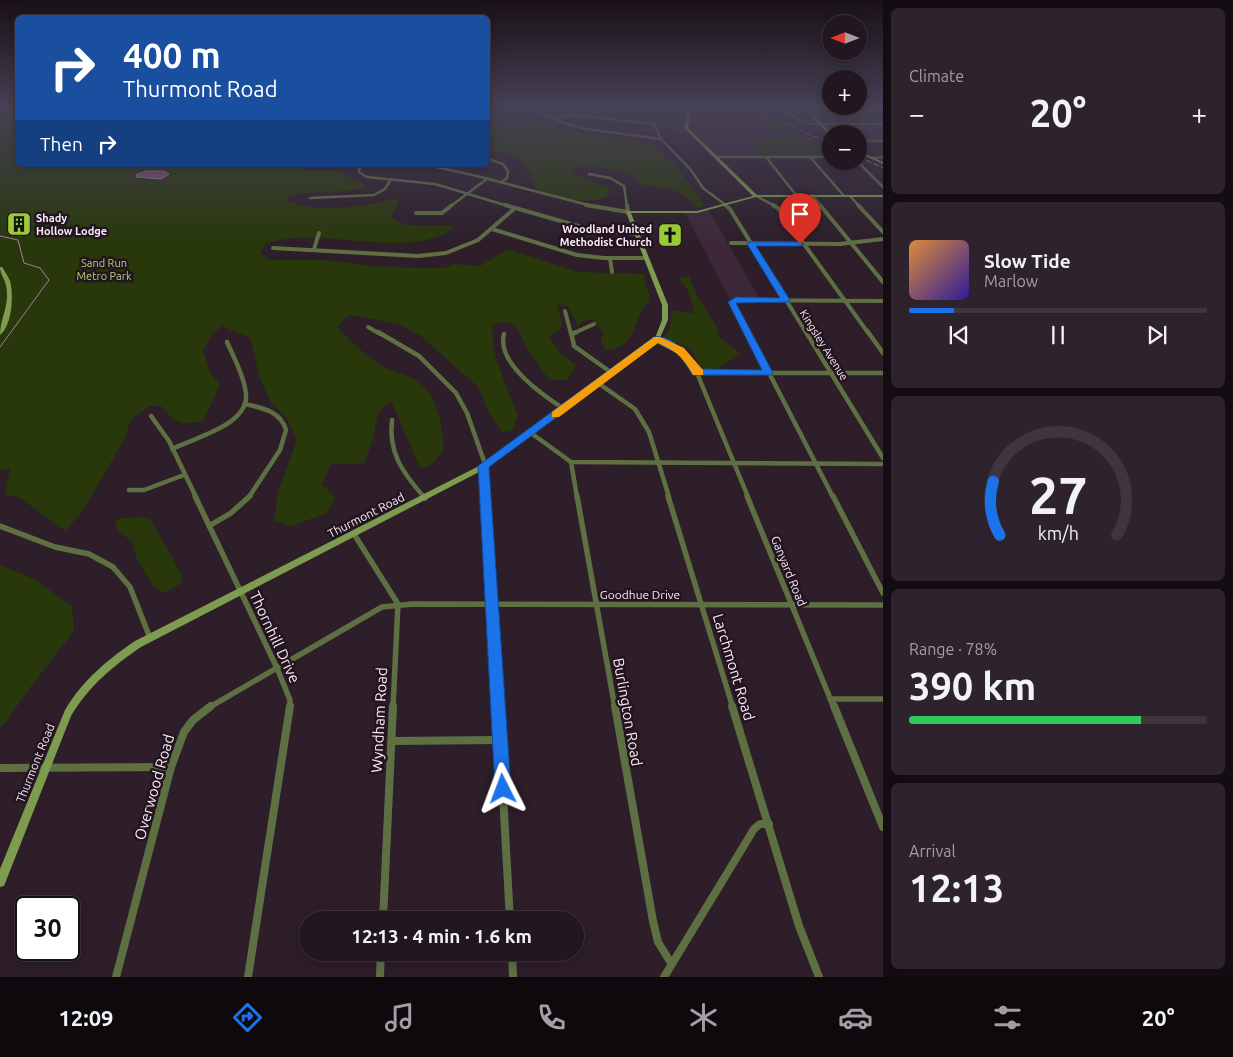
<!DOCTYPE html>
<html lang="en">
<head>
<meta charset="utf-8">
<style>
  :root { --surface:#221620; --page:#2e232d; --text:#f1f3f6; --muted:#a29fa5; --line:#3f353e; --accent:#1a73e8 }
  body { margin:0; font-family:Ubuntu,sans-serif; background:var(--page); color:var(--text); height:100vh; display:flex; flex-direction:column; font-size:19px; white-space:nowrap }
  * { box-sizing:border-box; margin:0 }
  p { font-size:16px; color:var(--muted) }
  .icon { flex:none; width:28px; height:28px; fill:none; stroke:currentColor; stroke-width:2; stroke-linecap:round; stroke-linejoin:round }
  .map { position:relative; flex:1; overflow:hidden }
  .sheet { display:flex; flex-direction:column; gap:8px; padding:8px; background:#130c12; width:350px }
  .sheet>* { flex:none }
  .guide { position:absolute; left:15px; top:15px; width:475px; height:152px; border-radius:8px; box-shadow:0 2px 12px #0003,0 0 0 1px var(--line); background:#1a4fa0; color:#fff; overflow:hidden }
  .needle { width:32px; rotate:270deg }
  .tools { position:absolute; left:822px; top:15px; display:grid; gap:10px }
  .tools a { display:grid; place-items:center; width:45px; height:45px; border-radius:50%; background:var(--surface); box-shadow:0 2px 12px #0003,0 0 0 1px var(--line); font-size:25px }
  .speed { position:absolute; left:15px; top:896px; display:flex; gap:10px; font-size:25px; font-weight:700; text-align:center }
  .speed>* { display:grid; place-content:center; width:65px; height:65px; border-radius:50%; background:var(--surface); box-shadow:0 2px 12px #0003,0 0 0 1px var(--line); line-height:1 }
  .speed .limit { border:2px solid #111; border-radius:8px; background:#fff; color:#111 }
  .pin { position:absolute; display:grid; place-items:center; width:42px; height:42px; color:#fff; margin:-51px -21px; border-radius:50% 50% 50% 0; rotate:-45deg; box-shadow:0 0 5px #0007 }
  .pin .icon { rotate:45deg }
  .me { position:absolute; width:55px; margin:-28px; rotate:357deg; stroke-linejoin:round; filter:drop-shadow(0 0 4px #0008) }
  .turn { display:flex; align-items:center; gap:18px; height:105px; padding:0 25px; font-size:22px }
  .turn .icon { width:65px; height:65px; stroke-width:2.5 }
  .turn b { display:block; font-size:35px; line-height:42px }
  .then { display:flex; align-items:center; height:48px; padding:0 25px; background:#0003; gap:10px; font-size:19px }
  .big { font-size:38px; font-weight:700; line-height:1.1 }
  .sheet .widget { flex:1; display:flex; flex-direction:column; justify-content:center; gap:8px; min-width:0; padding:0 18px; border-radius:8px; background:var(--page) }
  .sheet .dial { align-items:center; gap:0 }
  .dial svg { height:130px; overflow:visible; fill:none; stroke:var(--line); stroke-width:7; stroke-linecap:round; text-anchor:middle }
  .dial text { fill:var(--text); stroke:none }
  .song { display:flex; align-items:center; gap:15px }
  .cover { width:60px; height:60px; border-radius:8px; background:linear-gradient(135deg,hsl(30 70% 55%),hsl(250 70% 35%)) }
  .played { height:5px; border-radius:2px; background:linear-gradient(90deg,var(--accent) 15%,var(--line) 15%) }
  .keys { display:flex; justify-content:space-around; direction:ltr }
  .heat { display:flex; justify-content:space-between; align-items:center; font-size:28px; direction:ltr }
  .charge { height:8px; border-radius:4px; background:linear-gradient(90deg,#34c759 78%,var(--line) 0) }
  .trip { position:absolute; left:299px; top:911px; width:285px; height:50px; border-radius:25px; background:var(--surface); box-shadow:0 2px 12px #0003,0 0 0 1px var(--line); font-weight:700; line-height:50px; text-align:center }
  .tabs { display:flex; height:80px; justify-content:space-around; align-items:center; background:#0e090d; color:var(--muted) }
  .tabs .icon { width:35px; height:35px }
  .tabs .active { color:var(--accent) }
  .tabs b { font-size:22px; color:var(--text) }
  main { display:flex; flex:1; min-height:0 }
  .map>svg:first-child { display:block }
  .built { fill:#3c2838 }
  .green { fill:#28380b }
  .water { fill:#874e7b; stroke:#a97d9f }
  .lines { fill:none; stroke-linecap:round; stroke-linejoin:round }
  .stream { stroke:#a97d9f; stroke-width:1 }
  .street-far4 { stroke:#5e7042; stroke-width:2.5 }
  .street-far3 { stroke:#5e7042; stroke-width:4 }
  .street-far2 { stroke:#5e7042; stroke-width:4.5 }
  .street-far1 { stroke:#5e7042; stroke-width:5.5 }
  .street { stroke:#5e7042; stroke-width:8 }
  .secondary { fill:#7e9b4f; fill-rule:evenodd }
  .rail { stroke:#9a8d97; stroke-width:1; stroke-dasharray:5.5 2.5; stroke-linecap:butt }
  .route { fill:#1a73e8; stroke:#114b97 }
  .slow { fill:#f59e0b }
  .labels { text-anchor:middle; dominant-baseline:central; stroke-width:5; stroke-linejoin:round; paint-order:stroke }
  .far-poi-label { font-size:11px; font-weight:bold; fill:#f7ecf4; stroke:#231420; text-anchor:start }
  .far-park-label { font-size:11px; fill:#b1d576; stroke:#231420 }
  .far-street-label { font-size:11px; fill:#f7ecf4; stroke:#231420 }
  .street-label { font-size:12px; fill:#f7ecf4; stroke:#231420 }
  .near-street-label { font-size:15px; fill:#f7ecf4; stroke:#231420 }
</style>
</head>
<body>
<main>
<div class="map">
<svg width="883" height="977" viewBox="0 0 883 977">
  <rect width="100%" height="100%" fill="#2d1e2a"/>
  <g class="built">
    <path d="M701,106H745L831,147V156H715L693,133L675,134L667,124L634,121V117H638V107L695,109Z"/>
    <path d="M826,126H883V140H859V134H834Z"/>
    <path d="M708,209L710,212L759,298H729L685,213Z"/>
  </g>
  <g class="green">
    <path d="M17,106L18,165H295L302,170H339L353,180L368,186C347,195 313,190 288,196L286,200C310,212 346,208 372,204C382,203 389,196 399,200L391,218L409,226H452L454,229C400,262 323,224 265,244L261,253L269,260H327L380,267L443,268L454,264L480,266L508,249L578,272L644,274L650,300C630,318 640,347 606,350L601,343L603,332L592,319L583,321L578,327L568,306L557,305L562,323L559,331L549,336L560,353L576,365L567,380H549L527,348L516,326L508,322L493,324C489,356 508,386 518,416L512,431L502,432L490,415L478,387L421,336L398,324L349,315L337,327C352,342 366,357 385,367C392,371 402,373 410,377C438,391 442,422 444,450L429,467L420,468L391,401L378,413L372,442L364,464H331L322,484L335,497L327,513L291,526L274,520L278,491L297,440L287,419L270,401L260,379L250,338L222,326L212,334L203,351L211,374L220,385L203,421C179,426 177,424 161,406H149L131,420L124,440L82,512L65,531L19,497L5,496L10,469H0V107Z"/>
    <path d="M488,106H508L553,127L653,144L677,167L705,206L697,208C676,185 673,191 646,185C640,184 635,179 629,175C615,168 587,163 573,169V174L607,187L610,194C592,208 554,197 535,189C533,174 523,159 508,154C501,152 494,153 488,151V117L496,115L495,110Z"/>
    <path d="M818,108H824L833,113L840,111L844,114H876L880,123L813,114V111H818Z"/>
    <path d="M648,109L682,110L683,122L645,121L642,114Z"/>
    <path d="M772,121L802,135L791,138L761,124Z"/>
    <path d="M760,140C778,139 810,134 824,148L823,152L827,154L762,153L752,144Z"/>
    <path d="M682,276L690,277L694,290L718,329L719,337L740,353C728,362 708,380 697,361C694,356 694,352 689,348C682,343 671,342 663,338L670,328L671,310L694,314C694,304 687,285 679,280Z"/>
    <path d="M140,517L151,520L182,575V583L164,593L153,586L137,559L132,542L118,530L115,521L122,518Z"/>
    <path d="M0,565L34,579L72,606L74,631L29,689L3,726H0Z"/>
  </g>
  <path class="water" d="M147,171H164L169,174L161,179L136,177L137,174Z"/>
  <g class="lines">
    <path class="stream" d="M0,236L18,240L24,263L40,268L49,280L0,347"/>
    <g class="street-far4">
      <path d="M527,106L564,123L586,129L661,139"/>
      <path d="M638,106L693,109"/>
      <path d="M771,106L811,124H883"/>
      <path d="M803,107H883"/>
      <path d="M575,115L576,110L581,106"/>
      <path d="M552,117L575,115L654,124L661,139L691,170L703,188L727,206"/>
      <path d="M859,141H883"/>
      <path d="M715,157H831"/>
      <path d="M766,157L796,195"/>
      <path d="M810,157L844,196"/>
      <path d="M872,158L883,157"/>
      <path d="M488,159L503,164L508,171L507,178L502,182"/>
      <path d="M857,161L883,187"/>
      <path d="M360,165L359,172L367,177L435,184L508,206"/>
      <path d="M427,165L477,176L592,206"/>
      <path d="M589,174L610,178L624,186L627,206"/>
      <path d="M812,195L821,206"/>
      <path d="M756,196L775,206"/>
      <path d="M850,196L859,206"/>
      <path d="M310,198L374,195L385,189L391,179"/>
      <path d="M451,206L488,178"/>
    </g>
    <g class="street-far3">
      <path d="M505,205L585,228L636,234"/>
      <path d="M586,205L628,212L627,205"/>
      <path d="M725,205L730,209L807,334"/>
      <path d="M773,205L778,208L869,334"/>
      <path d="M820,205L883,282"/>
      <path d="M858,205L883,232"/>
      <path d="M416,213H442L452,205"/>
      <path d="M492,229L577,255L604,258H646"/>
      <path d="M731,243L840,244L883,239"/>
      <path d="M273,248L418,256L446,253L478,240L515,208"/>
      <path d="M314,249L319,233"/>
      <path d="M610,258L612,272"/>
      <path d="M565,311L571,334"/>
      <path d="M368,327L380,334"/>
      <path d="M572,334L594,324"/>
      <path d="M748,334L732,302L736,300L883,301"/>
    </g>
    <g class="street-far2">
      <path d="M378,332L419,356L456,393L467,413L484,461L486,497"/>
      <path d="M571,332L574,346L612,373"/>
      <path d="M748,332L833,497"/>
      <path d="M806,332L883,458"/>
      <path d="M868,332L883,353"/>
      <path d="M504,334C496,363 544,396 564,409"/>
      <path d="M571,334L577,332"/>
      <path d="M657,339L683,353L697,373L748,497"/>
      <path d="M697,373H883"/>
      <path d="M598,383L635,409L649,432L669,497"/>
      <path d="M245,404C262,408 281,411 286,430L280,450L249,497"/>
      <path d="M151,416L169,441L196,497"/>
      <path d="M392,420C388,453 403,473 424,497"/>
      <path d="M531,433L571,462L883,464"/>
      <path d="M172,449C194,438 249,425 246,394C244,376 234,358 227,342"/>
      <path d="M571,462L577,497"/>
      <path d="M129,490H144L184,475"/>
    </g>
    <g class="street-far1">
      <path d="M195,496L277,668L290,700V708"/>
      <path d="M423,496L425,498"/>
      <path d="M486,496L498,708"/>
      <path d="M577,496L615,708"/>
      <path d="M668,496L733,708"/>
      <path d="M747,496L834,708"/>
      <path d="M833,496L883,593"/>
      <path d="M0,526L55,547L89,554L113,567L130,587L150,638"/>
      <path d="M209,526L231,513L250,496"/>
      <path d="M354,534L398,604L393,708"/>
      <path d="M830,699H883"/>
      <path d="M208,708L382,607L413,604L883,605"/>
    </g>
    <g class="street">
      <path d="M498,706L510,920"/>
      <path d="M615,706L653,921L658,942L671,963"/>
      <path d="M732,706L799,926L819,977"/>
      <path d="M834,706L883,827"/>
      <path d="M392,741L500,740"/>
      <path d="M0,768L171,767"/>
      <path d="M383,920L393,706"/>
      <path d="M512,952L513,977"/>
      <path d="M116,977L171,767L184,732L193,720L211,706"/>
      <path d="M248,977L290,706"/>
      <path d="M380,977L381,952"/>
      <path d="M664,977L754,829L760,824H769"/>
    </g>
    <g class="secondary">
      <path d="M696,106H700L692,112L688,128L757,195H883V197H756L697,213H631L668,305V320L659,340L533,435L481,471L141,647C113,666 89,686 71,716L4,886L0,887V869L65,710C83,680 107,660 135,641L477,467L529,431L655,338L662,320V305L626,212V211H697L753,196L684,128L688,112Z"/>
      <path d="M805,106L832,134L831,136H830L802,106Z"/>
      <path d="M859,151L883,162V164L859,153Z"/>
      <path d="M0,267H2C5,272 8,276 10,281C14,295 12,326 0,335C0,322 6,311 7,298C7,293 7,287 5,282C3,276 0,273 0,267Z"/>
    </g>
    <g class="rail">
      <path d="M748,106L831,144"/>
      <path d="M859,157L883,168"/>
    </g>
  </g>
  <linearGradient id="sky" x2="0" y2="1"><stop stop-color="#191017"/><stop offset="0.44" stop-color="#464155"/><stop offset="1" stop-color="#464155" stop-opacity="0"/></linearGradient>
  <rect width="883" height="243" fill="url(#sky)"/>
  <path class="route" d="M748,242H800L804,244L800,246H756L790,300L789,302L736,303L773,373L772,375H693L680,355L657,343L489,467L511,789L509,795L503,797L497,795L495,789L478,466L654,337C672,334 690,356 699,369L762,370L728,302L736,297L780,298L747,244Z"/>
  <path class="slow" d="M654,337H660L684,348L703,370V375H693C682,356 677,352 658,343L559,417H552V412Z"/>
  <defs>
    <symbol id="building-square" viewBox="-11 -11 22 22"><rect x="-9" y="-9" width="18" height="18" rx="4" fill="#9acb34" stroke="#231420"/><path d="M-4-6H4V6H1V3H-1V6H-4ZM-2.5-4.3h1.7v1.8h-1.7ZM.8-4.3h1.7v1.8H.8ZM-2.5-1h1.7V.8h-1.7ZM.8-1h1.7V.8H.8Z" fill="#111"/></symbol>
    <symbol id="church-square" viewBox="-11 -11 22 22"><rect x="-9" y="-9" width="18" height="18" rx="4" fill="#9acb34" stroke="#231420"/><path d="M-1.2-6h2.4v3.5h3.3v2.4h-3.3V6h-2.4V-.1h-3.3v-2.4h3.3Z" fill="#111"/></symbol>
  </defs>
  <g fill-rule="evenodd">
    <use href="#building-square" x="5" y="210" width="28" height="28"/>
    <use href="#church-square" x="656" y="221" width="28" height="28"/>
  </g>
  <g class="labels">
    <g class="far-poi-label">
      <text x="36" y="218">Shady<tspan x="36" dy="13">Hollow Lodge</tspan></text>
      <text x="652" y="229" text-anchor="end">Woodland United<tspan x="652" dy="13">Methodist Church</tspan></text>
    </g>
    <g class="far-park-label">
      <text x="104" y="263">Sand Run<tspan x="104" dy="13">Metro Park</tspan></text>
    </g>
    <g class="far-street-label">
      <text transform="translate(824 345) rotate(58)">Kingsley Avenue</text>
    </g>
    <g class="street-label">
      <text transform="translate(366 515) rotate(-27)">Thurmont Road</text>
      <text transform="translate(789 571) rotate(68)">Ganyard Road</text>
      <text x="640" y="594">Goodhue Drive</text>
      <text transform="translate(35 763) rotate(-68)">Thurmont Road</text>
    </g>
    <g class="near-street-label">
      <text transform="translate(275 637) rotate(65)">Thornhill Drive</text>
      <text transform="translate(734 667) rotate(73)">Larchmont Road</text>
      <text transform="translate(628 712) rotate(80)">Burlington Road</text>
      <text transform="translate(379 720) rotate(-87)">Wyndham Road</text>
      <text transform="translate(154 787) rotate(-74)">Overwood Road</text>
    </g>
  </g>
</svg>
<div class="tools">
<a><svg class="needle" viewBox="-14 -14 28 28"><path d="M0-13l5 13h-10z" fill="#e53935"/><path d="M0 13l5-13h-10z" fill="#a29fa5"/></svg></a>
<a>+</a>
<a>−</a>
</div>
<div class="speed"><div class="limit">30</div></div>
<div class="pin" style="left:800px;top:244px;background:#d93025"><svg class="icon" aria-label="arrive" viewBox="0 0 24 24"><path d="M6 21V4h12l-3 4 3 4H6"/></svg></div>
<svg class="me" style="left:503px;top:789px" viewBox="-20 -20 40 40"><path d="M0-17L14 15 0 8-14 15z" fill="#1a73e8" stroke="#fff" stroke-width="4"/></svg>
<div class="trip">12:13 · 4 min · 1.6 km</div>
<div class="guide">
<div class="turn"><svg class="icon" aria-label="right" viewBox="0 0 24 24"><path d="M7 20v-9h11M14 6l5 5-5 5"/></svg><div><b>400 m</b>Thurmont Road</div></div>
<div class="then">Then<svg class="icon" aria-label="right" viewBox="0 0 24 24"><path d="M7 20v-9h11M14 6l5 5-5 5"/></svg></div>
</div>
</div>
<section class="sheet">
<div class="widget"><p>Climate</p>
<div class="heat"><a>−</a><b class="big">20°</b><a>+</a></div>
</div>
<div class="widget">
<div class="song"><i class="cover"></i><div><b>Slow Tide</b><p>Marlow</p></div></div>
<div class="played"></div>
<div class="keys"><svg class="icon" aria-label="previous" viewBox="0 0 24 24"><path d="M18 5L8 12l10 7zM5 5v14"/></svg><svg class="icon" aria-label="pause" viewBox="0 0 24 24"><path d="M8 5v14M16 5v14"/></svg><svg class="icon" aria-label="next" viewBox="0 0 24 24"><path d="M6 5l10 7-10 7zM19 5v14"/></svg></div>
</div>
<div class="widget dial"><svg viewBox="0 0 100 80">
<path d="M14 69A42 42 0 1 1 86 69"/>
<path d="M14 69A42 42 0 0 1 10 36" stroke="#1a73e8"/>
<text x="50" y="56" font-size="32" font-weight="700">27</text>
<text x="50" y="72" font-size="11">km/h</text>
</svg></div>
<div class="widget"><p>Range · 78%</p><b class="big">390 km</b><div class="charge"></div></div>
<div class="widget"><p>Arrival</p><b class="big">12:13</b></div>
</section>
</main>
<nav class="tabs">
<b>12:09</b>
<svg class="icon active" aria-label="directions" viewBox="0 0 24 24"><path d="M12 3l9 9-9 9-9-9zM9 14v-3h6M13 9l2 2-2 2"/></svg>
<svg class="icon" aria-label="music" viewBox="0 0 24 24"><path d="M9 18V5l10-2v13"/><circle cx="6" cy="18" r="3"/><circle cx="16" cy="16" r="3"/></svg>
<svg class="icon" aria-label="phone" viewBox="0 0 24 24"><path d="M5 4h4l2 5-3 2q2 4 5 5l2-3 5 2v4C11 20 4 13 5 4z"/></svg>
<svg class="icon" aria-label="climate" viewBox="0 0 24 24"><path d="M12 3v18M4 7l16 10M4 17L20 7"/></svg>
<svg class="icon" aria-label="car" viewBox="0 0 24 24"><path d="M5 17H2v-5l4-1 3-4h7l3 4 3 1v5h-3M9 17h6M6 11h13"/><circle cx="7" cy="17" r="2"/><circle cx="17" cy="17" r="2"/></svg>
<svg class="icon" aria-label="filters" viewBox="0 0 24 24"><path d="M4 7h16M4 17h16"/><circle cx="9" cy="7" r="2"/><circle cx="15" cy="17" r="2"/></svg>
<b>20°</b>
</nav>
</body>
</html>
